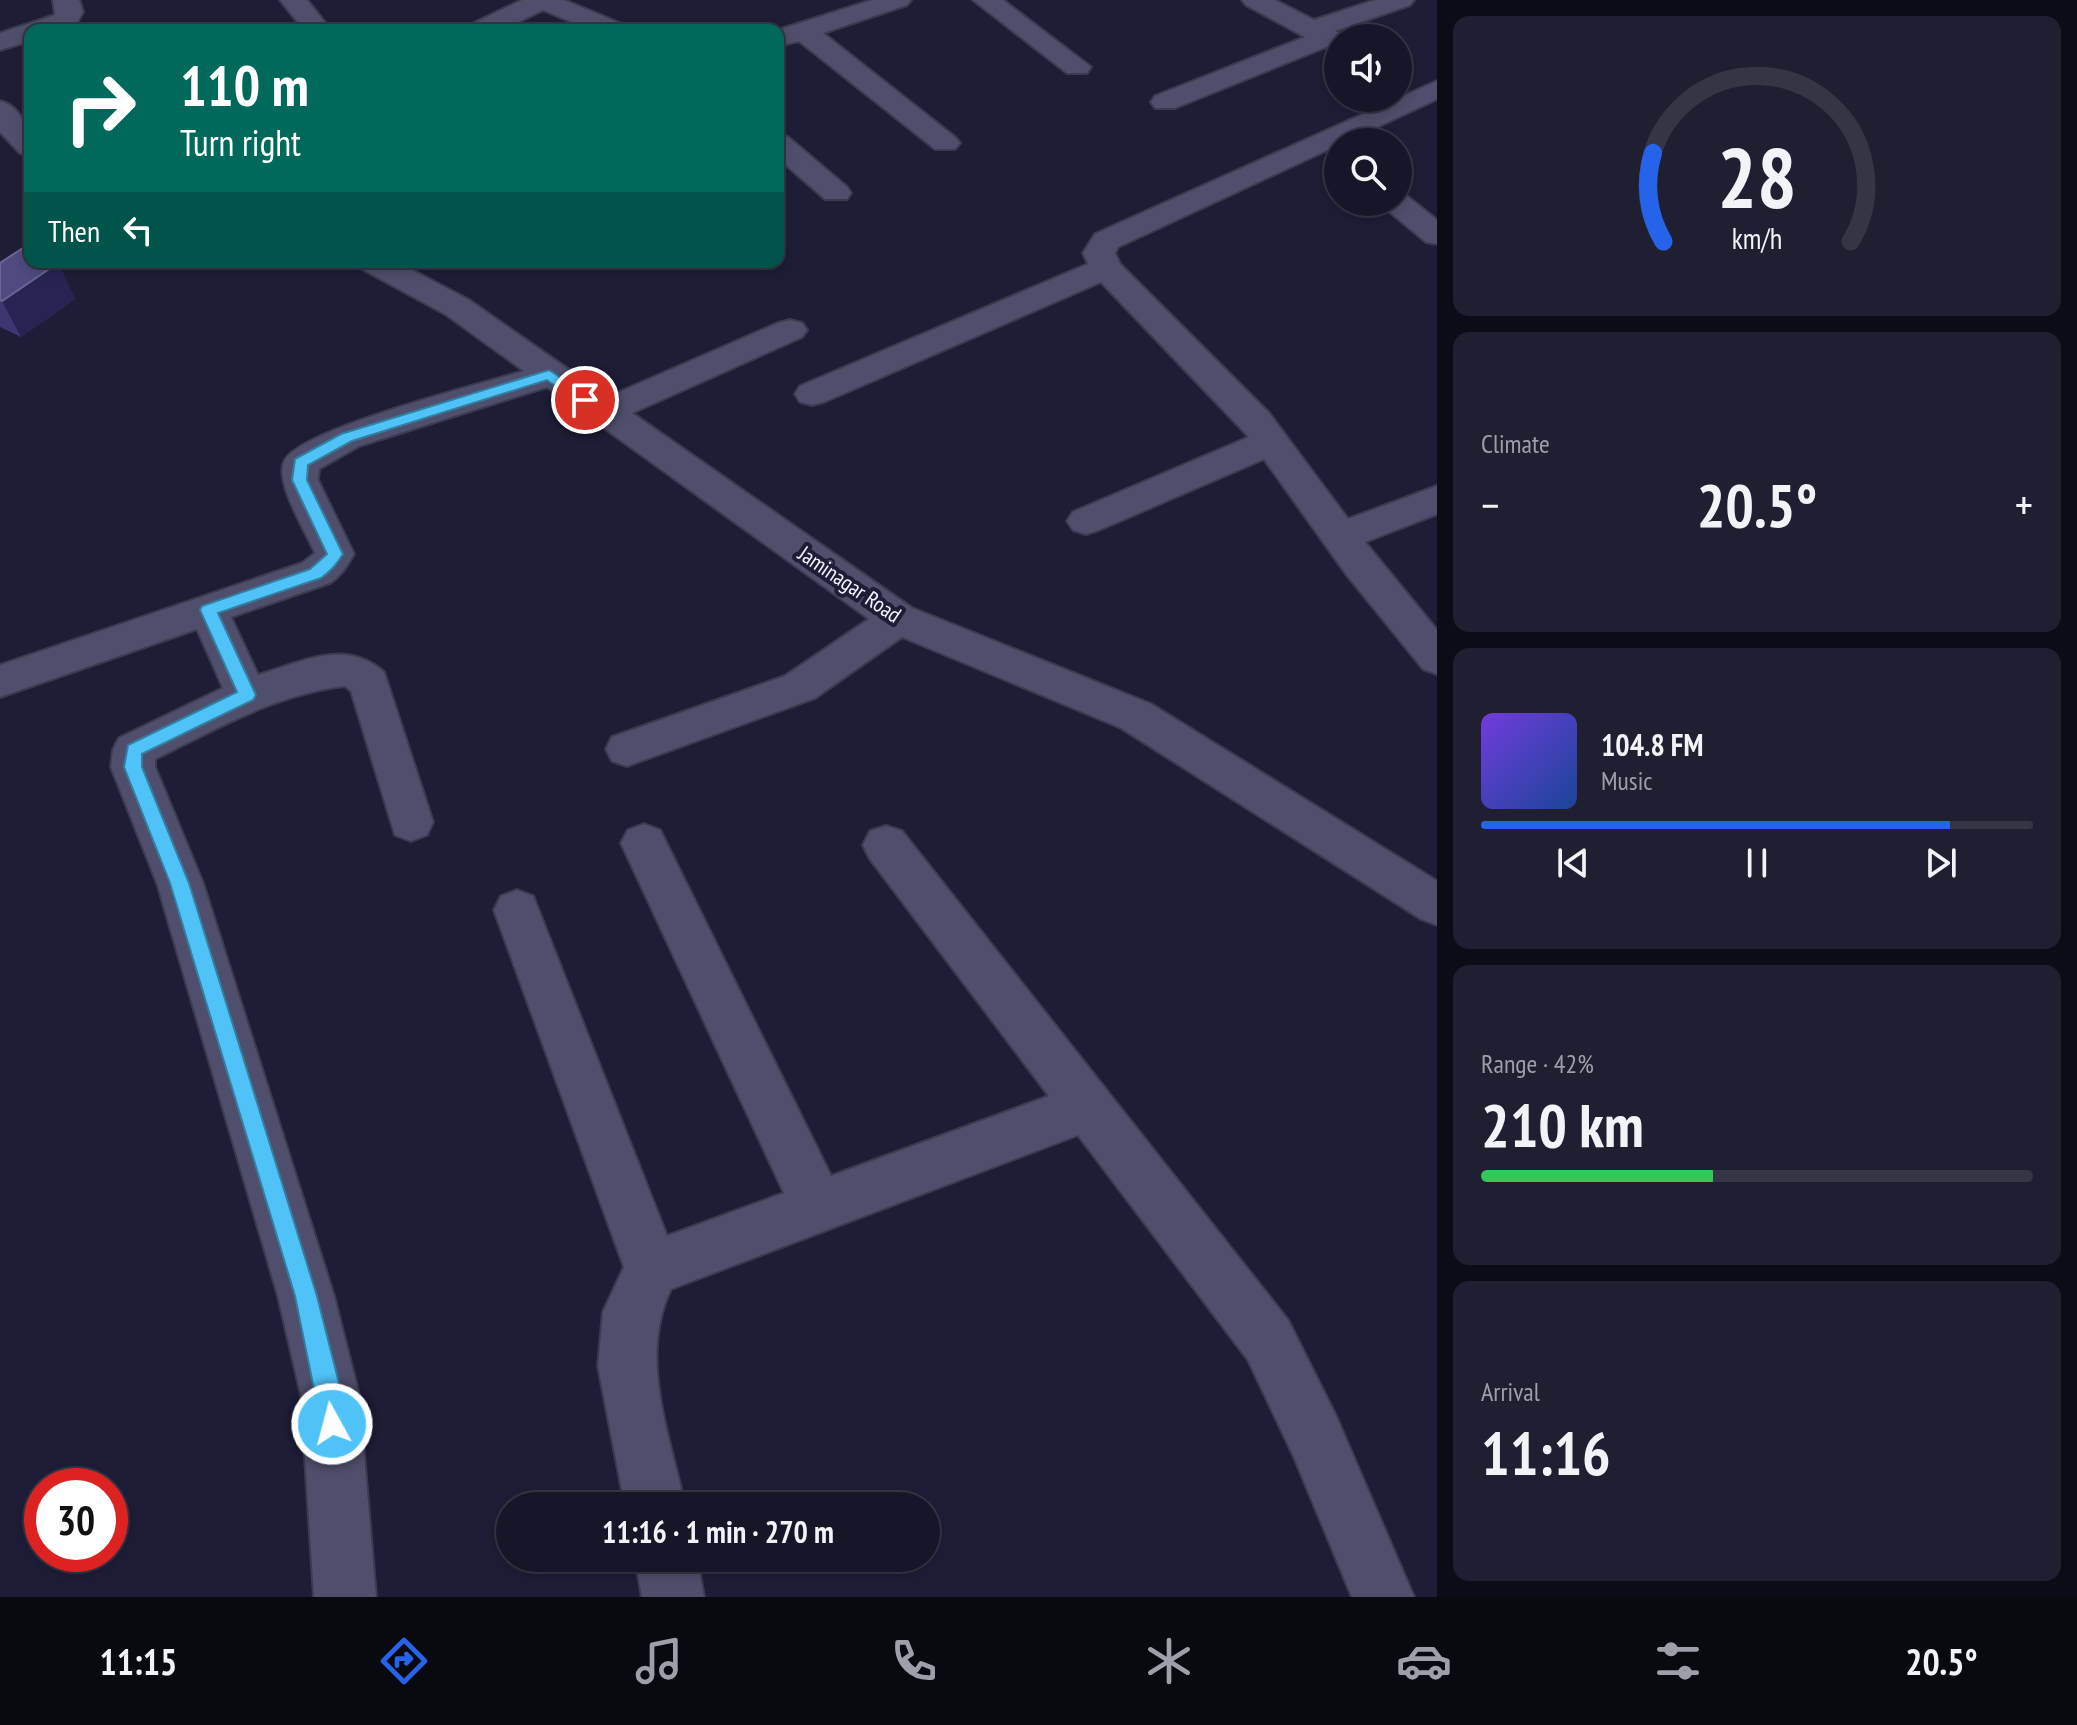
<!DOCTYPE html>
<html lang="en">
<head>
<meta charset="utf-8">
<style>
  :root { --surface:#161629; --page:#1f1f31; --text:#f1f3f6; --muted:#9e9fa8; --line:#353546; --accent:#2563eb }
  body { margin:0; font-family:"PT Sans Narrow",sans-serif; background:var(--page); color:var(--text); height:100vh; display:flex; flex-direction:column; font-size:30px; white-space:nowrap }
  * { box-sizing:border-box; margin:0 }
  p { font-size:26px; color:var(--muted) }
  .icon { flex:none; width:44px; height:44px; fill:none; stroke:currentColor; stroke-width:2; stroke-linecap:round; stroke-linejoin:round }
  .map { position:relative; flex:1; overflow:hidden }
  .details { display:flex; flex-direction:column; gap:16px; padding:16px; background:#0c0c17; width:640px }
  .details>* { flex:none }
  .top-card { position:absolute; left:24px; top:24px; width:760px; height:244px; border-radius:16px; box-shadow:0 4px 12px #0003,0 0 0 2px var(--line); background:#00695c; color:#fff; overflow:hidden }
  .controls { position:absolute; left:1324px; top:24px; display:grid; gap:16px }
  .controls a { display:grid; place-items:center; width:88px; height:88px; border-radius:50%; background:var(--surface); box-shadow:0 4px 12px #0003,0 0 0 2px var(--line); font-size:40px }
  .speed { position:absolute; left:24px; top:1468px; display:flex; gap:16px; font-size:40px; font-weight:700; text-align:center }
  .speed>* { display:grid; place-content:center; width:104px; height:104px; border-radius:50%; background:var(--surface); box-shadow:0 4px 12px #0003,0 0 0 2px var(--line); line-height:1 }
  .speed .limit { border:12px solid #d22; background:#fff; color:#111 }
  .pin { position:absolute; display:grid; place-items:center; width:68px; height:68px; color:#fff; margin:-34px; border:4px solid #fff; border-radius:50%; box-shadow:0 2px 8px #0007 }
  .me { position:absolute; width:88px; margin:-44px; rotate:353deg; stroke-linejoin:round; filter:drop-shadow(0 0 6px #0008) }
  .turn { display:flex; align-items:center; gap:28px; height:168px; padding:0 24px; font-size:36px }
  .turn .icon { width:104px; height:104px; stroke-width:2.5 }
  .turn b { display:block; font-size:56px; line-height:68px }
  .then { display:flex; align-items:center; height:76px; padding:0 24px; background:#0003; gap:16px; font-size:30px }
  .big { font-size:60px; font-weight:700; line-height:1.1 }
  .details .card { flex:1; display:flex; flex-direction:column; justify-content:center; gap:12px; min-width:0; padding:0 28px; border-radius:16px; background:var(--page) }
  .details .dial { align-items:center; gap:0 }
  .dial svg { height:208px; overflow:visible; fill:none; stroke:var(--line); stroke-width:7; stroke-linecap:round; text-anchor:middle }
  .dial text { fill:var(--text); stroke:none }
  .song { display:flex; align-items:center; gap:24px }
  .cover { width:96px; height:96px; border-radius:12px; background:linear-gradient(135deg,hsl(260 70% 55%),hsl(220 70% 35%)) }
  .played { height:8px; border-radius:4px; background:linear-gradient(90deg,var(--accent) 85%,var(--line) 85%) }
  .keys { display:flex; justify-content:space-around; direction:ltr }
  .heat { display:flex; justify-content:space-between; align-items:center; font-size:44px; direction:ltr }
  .charge { height:12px; border-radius:6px; background:linear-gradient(90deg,#34c759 42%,var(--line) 0) }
  .trip { position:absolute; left:496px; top:1492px; width:444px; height:80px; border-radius:40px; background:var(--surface); box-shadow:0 4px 12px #0003,0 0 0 2px var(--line); font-weight:700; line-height:80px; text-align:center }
  .menu { display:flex; height:128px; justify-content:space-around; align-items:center; background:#090910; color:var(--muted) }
  .menu .icon { width:56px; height:56px }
  .menu .selected { color:var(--accent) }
  .menu b { font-size:36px; color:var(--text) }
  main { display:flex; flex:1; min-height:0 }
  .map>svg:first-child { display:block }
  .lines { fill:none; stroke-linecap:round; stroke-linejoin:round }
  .minor-casing { stroke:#3b3a4f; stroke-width:4 }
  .minor { fill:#4f4f6d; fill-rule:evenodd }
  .wall { fill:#3c3671 }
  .shaded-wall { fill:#272453 }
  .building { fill:#4f4b80; stroke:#696594; stroke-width:2 }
  .route { fill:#4fc3f7; stroke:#337fa1; stroke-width:2 }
  .labels { text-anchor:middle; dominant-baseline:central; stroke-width:8; stroke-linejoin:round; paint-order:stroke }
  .street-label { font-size:22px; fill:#f2f3fe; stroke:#1d1d37 }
</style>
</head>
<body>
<main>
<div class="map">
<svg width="1437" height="1597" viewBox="0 0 1437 1597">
  <rect width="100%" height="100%" fill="#1d1d37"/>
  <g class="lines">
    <defs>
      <g id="minor">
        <path d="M53,0H79L83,12L75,26L63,30H30V41L0,50V33L55,15Z"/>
        <path d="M280,0H307L331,30H304Z"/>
        <path d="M522,0H564L622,24L626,30H590L543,10L502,30H468L472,24Z"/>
        <path d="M872,0H911L907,5L823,33L955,137L960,143L955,149H935L799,41L778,46V30Z"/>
        <path d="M973,0H1003L1091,67L1087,73H1067Z"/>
        <path d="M1242,0H1275L1314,20L1375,0H1414L1410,5L1335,31L1348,38H1338V51L1326,47L1175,108H1155L1151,102L1155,96L1305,37L1246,5Z"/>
        <path d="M1437,81V99L1345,142H1338V145L1118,247L1115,253L1120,264L1269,413L1348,519L1437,486V514L1365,542L1437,630V674L1423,669L1346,574L1264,459L1099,530L1086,534L1073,530L1067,521L1073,512L1249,437L1101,282L824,402L812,405L800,402L795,394L800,386L1088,264L1083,253L1095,234Z"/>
        <path d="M0,101C24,107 30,135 30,156L20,153L0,132Z"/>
        <path d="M778,134L788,137L847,187L851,193L847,199H825L778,158Z"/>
        <path d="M1398,193L1407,196L1437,220V244L1426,242L1385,208L1381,202H1398Z"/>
        <path d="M357,262H397L469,300L608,397L778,323L790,320L802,323L807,330L802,337L632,413L912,608L1151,704L1437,881V925L1421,919L1121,728L902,637L815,698L627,766L612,761L606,749L612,737L785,676L869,619L547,387L359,446L319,469L318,480L354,554C347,566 342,575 330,583L231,617L258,675C302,662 345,638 384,672L433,822L427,835L411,841L395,835L351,691L345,686C276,694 216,729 155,759V767L203,883L334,1296L359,1395L376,1597H314L301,1395L278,1296L157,883L111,767L113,750L119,738L223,688L197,629L0,697V665L302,563L315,553C306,532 275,483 284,462C295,430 485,383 524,371L445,314L362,269Z"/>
        <path d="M644,824L660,830L831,1176L1049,1096L870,859L863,845L870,831L886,826L902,831L1288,1320L1336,1416L1414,1597H1352L1294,1457L1248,1360L1078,1135L671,1289C638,1358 670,1435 685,1506H625L598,1366L603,1312L624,1267L494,910L501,896L517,890L533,896L667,1236L784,1193L621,843L628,830Z"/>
        <path d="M635,1558H697L704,1597H642Z"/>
      </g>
    </defs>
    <use href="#minor" class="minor-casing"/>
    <use href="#minor" class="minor"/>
  </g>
  <path class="wall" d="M0,263H58L75,299L21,337L0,327Z"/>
  <path class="shaded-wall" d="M58,263L75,299L21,337L2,301Z"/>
  <path class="building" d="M26,246L30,248V262L58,263L2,301L0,300V263Z"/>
  <path class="route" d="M549,370L590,397V404H580L547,380L352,441L308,465L307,480L343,554C336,565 331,571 321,578L218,613L256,695L253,700L142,754V767L189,883L317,1296L342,1395L344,1424L340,1433L332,1436L323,1433L295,1296L170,883L124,767L128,745L237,692L200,610L202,606L310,569L327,554L292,480L295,459L341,434Z"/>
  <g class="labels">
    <g class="street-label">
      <text transform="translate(850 584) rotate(34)">Jaminagar Road</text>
    </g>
  </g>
</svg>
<div class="controls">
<a><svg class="icon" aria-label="sound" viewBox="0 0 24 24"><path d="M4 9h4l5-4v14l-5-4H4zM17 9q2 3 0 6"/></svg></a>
<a><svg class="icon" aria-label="search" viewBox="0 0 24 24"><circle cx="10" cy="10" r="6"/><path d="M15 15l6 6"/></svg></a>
</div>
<div class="speed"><div class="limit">30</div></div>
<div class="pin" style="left:585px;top:400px;background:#d93025"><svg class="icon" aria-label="arrive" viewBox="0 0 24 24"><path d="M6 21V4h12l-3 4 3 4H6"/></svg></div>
<svg class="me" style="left:332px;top:1424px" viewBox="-20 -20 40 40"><circle r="17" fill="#4fc3f7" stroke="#fff" stroke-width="3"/><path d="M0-11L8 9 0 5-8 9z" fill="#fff"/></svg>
<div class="trip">11:16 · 1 min · 270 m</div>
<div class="top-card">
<div class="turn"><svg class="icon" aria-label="right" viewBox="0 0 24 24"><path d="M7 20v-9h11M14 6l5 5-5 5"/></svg><div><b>110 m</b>Turn right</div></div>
<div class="then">Then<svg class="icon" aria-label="left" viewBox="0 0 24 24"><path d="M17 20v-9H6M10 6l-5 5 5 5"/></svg></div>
</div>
</div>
<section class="details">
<div class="card dial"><svg viewBox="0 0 100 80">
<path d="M14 69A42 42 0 1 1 86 69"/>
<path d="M14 69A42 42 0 0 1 10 35" stroke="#2563eb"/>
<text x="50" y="56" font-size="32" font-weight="700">28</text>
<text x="50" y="72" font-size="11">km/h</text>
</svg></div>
<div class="card"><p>Climate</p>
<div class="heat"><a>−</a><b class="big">20.5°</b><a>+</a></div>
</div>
<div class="card">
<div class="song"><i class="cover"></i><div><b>104.8 FM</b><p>Music</p></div></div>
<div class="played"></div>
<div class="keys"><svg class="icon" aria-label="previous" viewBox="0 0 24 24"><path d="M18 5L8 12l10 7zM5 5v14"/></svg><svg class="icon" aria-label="pause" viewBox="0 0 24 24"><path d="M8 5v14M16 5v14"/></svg><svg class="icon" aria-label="next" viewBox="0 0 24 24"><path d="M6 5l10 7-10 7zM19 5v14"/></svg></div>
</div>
<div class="card"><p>Range · 42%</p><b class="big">210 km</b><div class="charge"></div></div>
<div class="card"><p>Arrival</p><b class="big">11:16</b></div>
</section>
</main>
<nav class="menu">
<b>11:15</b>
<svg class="icon selected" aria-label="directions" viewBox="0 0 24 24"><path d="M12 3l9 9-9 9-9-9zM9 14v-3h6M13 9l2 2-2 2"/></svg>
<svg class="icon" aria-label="music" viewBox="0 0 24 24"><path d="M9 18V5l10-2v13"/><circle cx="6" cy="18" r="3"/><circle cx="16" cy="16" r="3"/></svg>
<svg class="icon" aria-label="phone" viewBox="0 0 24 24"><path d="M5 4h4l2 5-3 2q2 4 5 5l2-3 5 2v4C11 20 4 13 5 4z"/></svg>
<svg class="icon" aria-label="climate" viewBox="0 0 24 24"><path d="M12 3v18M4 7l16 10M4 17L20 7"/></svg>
<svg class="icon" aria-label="car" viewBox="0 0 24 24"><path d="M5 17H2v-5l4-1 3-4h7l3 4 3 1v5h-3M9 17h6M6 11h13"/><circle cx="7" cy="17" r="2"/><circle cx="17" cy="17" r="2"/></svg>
<svg class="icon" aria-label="filters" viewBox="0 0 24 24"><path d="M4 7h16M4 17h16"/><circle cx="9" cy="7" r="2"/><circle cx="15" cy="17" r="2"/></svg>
<b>20.5°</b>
</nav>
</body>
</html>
